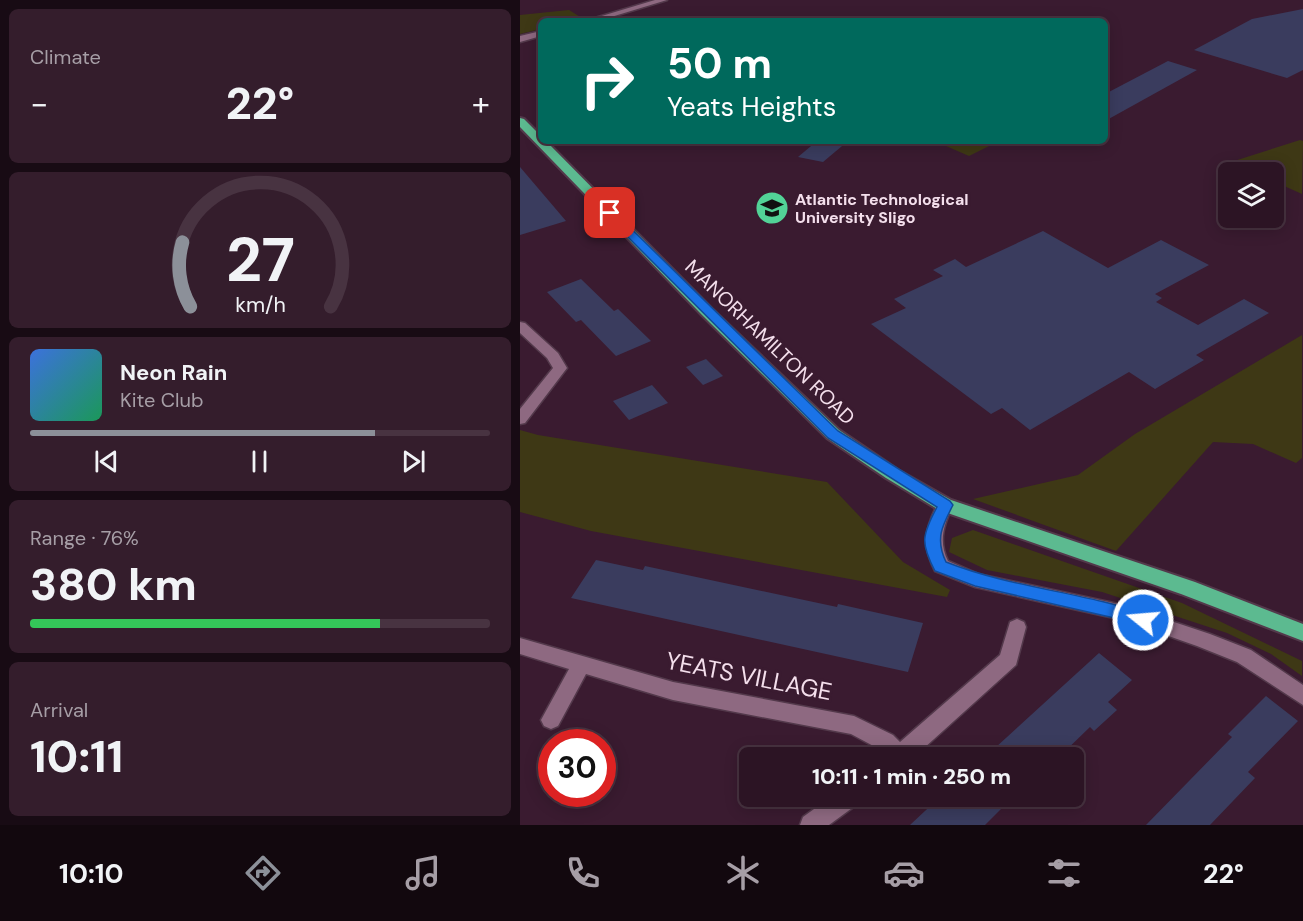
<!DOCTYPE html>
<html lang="en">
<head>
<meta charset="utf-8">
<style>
  :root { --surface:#2c1424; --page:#341d2c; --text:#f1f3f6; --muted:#a69ea6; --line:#483341; --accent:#8c9099 }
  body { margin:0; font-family:"DM Sans",sans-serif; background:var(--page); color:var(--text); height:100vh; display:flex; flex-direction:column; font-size:22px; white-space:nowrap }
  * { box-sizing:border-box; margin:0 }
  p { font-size:20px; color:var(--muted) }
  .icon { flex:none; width:33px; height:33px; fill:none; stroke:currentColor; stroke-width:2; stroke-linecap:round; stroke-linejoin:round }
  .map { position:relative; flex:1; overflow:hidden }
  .drawer { display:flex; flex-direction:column; gap:9px; padding:9px; background:#180b14; width:520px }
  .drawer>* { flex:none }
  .guide { position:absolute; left:18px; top:18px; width:570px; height:126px; border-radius:9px; box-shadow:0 3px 15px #0003,0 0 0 2px var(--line); background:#00695c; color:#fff; overflow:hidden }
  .controls { position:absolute; left:698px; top:162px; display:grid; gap:12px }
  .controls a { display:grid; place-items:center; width:66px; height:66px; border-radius:9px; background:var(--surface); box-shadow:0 3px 15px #0003,0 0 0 2px var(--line); font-size:30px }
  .speed { position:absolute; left:18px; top:729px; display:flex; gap:12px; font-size:30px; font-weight:700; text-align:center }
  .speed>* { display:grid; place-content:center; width:78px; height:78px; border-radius:50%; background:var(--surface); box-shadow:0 3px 15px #0003,0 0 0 2px var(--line); line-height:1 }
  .speed .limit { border:9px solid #d22; background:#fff; color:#111 }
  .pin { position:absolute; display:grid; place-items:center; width:51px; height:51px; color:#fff; margin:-26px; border-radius:12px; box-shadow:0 3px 9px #0006 }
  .me { position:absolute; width:66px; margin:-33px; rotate:287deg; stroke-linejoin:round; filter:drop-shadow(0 0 4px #0008) }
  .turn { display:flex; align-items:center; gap:21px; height:126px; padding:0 30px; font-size:27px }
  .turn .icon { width:78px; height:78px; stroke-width:2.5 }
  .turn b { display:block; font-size:42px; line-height:51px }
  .big { font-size:45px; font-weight:800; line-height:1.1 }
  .drawer .widget { flex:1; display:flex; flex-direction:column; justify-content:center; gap:9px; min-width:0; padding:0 21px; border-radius:9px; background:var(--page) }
  .drawer .dial { align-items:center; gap:0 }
  .dial svg { height:156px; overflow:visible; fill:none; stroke:var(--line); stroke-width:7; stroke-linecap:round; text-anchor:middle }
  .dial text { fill:var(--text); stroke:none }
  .song { display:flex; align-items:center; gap:18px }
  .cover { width:72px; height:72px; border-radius:9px; background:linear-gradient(135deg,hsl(220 70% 55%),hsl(150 70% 35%)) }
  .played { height:6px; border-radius:3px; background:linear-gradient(90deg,var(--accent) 75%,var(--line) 75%) }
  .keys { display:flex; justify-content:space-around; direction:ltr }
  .heat { display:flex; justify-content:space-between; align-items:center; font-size:33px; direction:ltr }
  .charge { height:9px; border-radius:4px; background:linear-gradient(90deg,#34c759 76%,var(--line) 0) }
  .trip { position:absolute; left:219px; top:747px; width:345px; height:60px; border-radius:9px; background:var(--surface); box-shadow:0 3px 15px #0003,0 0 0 2px var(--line); font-weight:800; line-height:60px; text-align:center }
  .dock { display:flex; height:96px; justify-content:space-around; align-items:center; background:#12080e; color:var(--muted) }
  .dock .icon { width:42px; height:42px }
  .dock .active { color:var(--accent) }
  .dock b { font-size:27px; color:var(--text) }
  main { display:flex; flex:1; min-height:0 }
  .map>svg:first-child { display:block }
  .green { fill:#3e3815 }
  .building { fill:#3a3c5e }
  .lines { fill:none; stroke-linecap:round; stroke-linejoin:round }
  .minor-casing { stroke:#53394b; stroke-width:3 }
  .tertiary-casing { stroke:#53394b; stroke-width:3 }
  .trunk-casing { stroke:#53394b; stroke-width:4 }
  .minor { fill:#8e6981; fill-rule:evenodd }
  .tertiary { fill:#8e6981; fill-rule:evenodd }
  .trunk { fill:#5cba90; fill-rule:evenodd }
  .route { fill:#1a73e8; stroke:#114b97; stroke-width:1.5 }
  .labels { text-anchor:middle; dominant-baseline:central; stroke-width:6; stroke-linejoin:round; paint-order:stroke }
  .far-poi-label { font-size:16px; font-weight:bold; fill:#f4dfec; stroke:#3a1b30; text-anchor:start }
  .street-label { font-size:20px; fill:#f4dfec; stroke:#3a1b30 }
  .near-street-label { font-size:24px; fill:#f4dfec; stroke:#3a1b30 }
</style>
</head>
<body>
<main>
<section class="drawer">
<div class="widget"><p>Climate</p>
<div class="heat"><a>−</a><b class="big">22°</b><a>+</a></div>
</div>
<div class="widget dial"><svg viewBox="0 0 100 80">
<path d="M14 69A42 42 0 1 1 86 69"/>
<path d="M14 69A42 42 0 0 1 10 36" stroke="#8c9099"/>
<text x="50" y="56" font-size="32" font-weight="700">27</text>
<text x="50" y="72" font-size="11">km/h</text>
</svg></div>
<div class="widget">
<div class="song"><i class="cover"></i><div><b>Neon Rain</b><p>Kite Club</p></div></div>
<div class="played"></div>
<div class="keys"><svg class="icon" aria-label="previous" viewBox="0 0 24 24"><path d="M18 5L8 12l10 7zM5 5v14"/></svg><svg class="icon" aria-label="pause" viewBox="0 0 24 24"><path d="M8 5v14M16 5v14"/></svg><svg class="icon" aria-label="next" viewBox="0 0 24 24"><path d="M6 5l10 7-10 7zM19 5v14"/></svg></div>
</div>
<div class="widget"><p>Range · 76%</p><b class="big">380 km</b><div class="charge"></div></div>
<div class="widget"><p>Arrival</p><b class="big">10:11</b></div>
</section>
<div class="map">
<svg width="783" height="825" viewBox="0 0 783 825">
  <rect width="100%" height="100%" fill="#3a1b30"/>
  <g class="green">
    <path d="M49,10L62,18L50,21H21V29L0,34V15Z"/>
    <path d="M780,140L783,141L782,194L753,181V172H735L711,162Z"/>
    <path d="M423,141H479L449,156L426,146Z"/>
    <path d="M782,335V458L776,463L733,444L693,442L596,551L453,499L558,475L615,434Z"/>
    <path d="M0,430L18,435L307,482L383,562L430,590L427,597L71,531L0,512Z"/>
    <path d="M453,530L662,603L782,661V676L751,654L707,633L582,592L467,570L429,552L432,538Z"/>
  </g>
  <g class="building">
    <path d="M783,9V70L767,78L674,50L732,19Z"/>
    <path d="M648,61L677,70L585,121V94Z"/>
    <path d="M297,141H328L303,162L278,157Z"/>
    <path d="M0,167L46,221L0,235Z"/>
    <path d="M523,231L588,268L641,240L689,265L635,294L642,298L636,302L678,325L724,299L749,313L676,355L684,360L635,389L609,372L510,430L482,408L471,414L351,324L386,308L374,299L423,276L413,270L435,259L446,267Z"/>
    <path d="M61,279L94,311L98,309L131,341L96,356L61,320L56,322L27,292Z"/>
    <path d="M186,359L203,376L183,385L166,367Z"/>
    <path d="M132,385L148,403L109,420L93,401Z"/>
    <path d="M76,560L123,570L125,566L317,607L318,604L403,623L388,672L51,598Z"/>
    <path d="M579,653L612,680L588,702L597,710L574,731L570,727L538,758H464Z"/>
    <path d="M746,696L778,721L728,772L735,778L690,825H626L712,737L708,734Z"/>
    <path d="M421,796H494L465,825H390Z"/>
  </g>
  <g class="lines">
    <defs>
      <g id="minor">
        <path d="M0,322L5,323L38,353L47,368L5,423L0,424V409L33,368L27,358L0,333Z"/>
        <path d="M425,499L431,501L433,505C424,524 418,541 428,561L458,574L603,605L690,634L731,650L783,685V705L717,662L677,646L603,620L455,587L415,571C402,546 405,529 417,505L419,501Z"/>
        <path d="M497,619L504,622L506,627L496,665L393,758H367L359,749L331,734L153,700L66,674L38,726L31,729L24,726L21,720L49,669L0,654V638L153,682L334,716L373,735L380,742L480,655L490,622Z"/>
        <path d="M312,796H342L339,803L309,825H280L283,817Z"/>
      </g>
      <g id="tertiary">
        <path d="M135,0H147L78,21H65Z"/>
        <path d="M21,31V36L0,42V36Z"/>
      </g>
      <path id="trunk" d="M0,118L4,119L21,136V141H26L192,309L319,430L378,470L431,500L675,582L783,624V641L661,594L419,510L366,478L307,438L182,315L0,127Z"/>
    </defs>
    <use href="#minor" class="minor-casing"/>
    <use href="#tertiary" class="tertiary-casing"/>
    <use href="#trunk" class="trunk-casing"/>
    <use href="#minor" class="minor"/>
    <use href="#tertiary" class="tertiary"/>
    <use href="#trunk" class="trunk"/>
  </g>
  <path class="route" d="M90,210L93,211L318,431L430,501L433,505C422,526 415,539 426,562C492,588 563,592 629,615L631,620L629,625L623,627L603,620L455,586L415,571C400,543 402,535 417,507L308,438L86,215L84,213Z"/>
  <defs>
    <symbol id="university-disc" viewBox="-11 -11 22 22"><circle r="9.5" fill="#52d397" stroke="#3a1b30"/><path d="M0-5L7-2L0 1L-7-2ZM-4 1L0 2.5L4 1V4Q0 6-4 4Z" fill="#111"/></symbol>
  </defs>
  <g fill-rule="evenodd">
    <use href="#university-disc" x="233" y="189" width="38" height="38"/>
  </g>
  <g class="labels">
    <g class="far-poi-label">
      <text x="275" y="199">Atlantic Technological<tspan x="275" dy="18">University Sligo</tspan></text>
    </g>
    <g class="street-label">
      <text transform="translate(250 342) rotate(44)">MANORHAMILTON ROAD</text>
    </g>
    <g class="near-street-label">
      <text transform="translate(229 676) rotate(11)">YEATS VILLAGE</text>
    </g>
  </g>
</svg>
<div class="controls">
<a><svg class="icon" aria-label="layers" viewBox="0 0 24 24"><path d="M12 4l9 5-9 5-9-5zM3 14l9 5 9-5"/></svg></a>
</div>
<div class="speed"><div class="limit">30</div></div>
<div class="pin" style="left:90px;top:213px;background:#d93025"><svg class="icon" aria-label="arrive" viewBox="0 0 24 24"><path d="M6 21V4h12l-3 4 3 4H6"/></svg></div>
<svg class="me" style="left:623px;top:620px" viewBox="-20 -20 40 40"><circle r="17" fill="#1a73e8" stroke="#fff" stroke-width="3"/><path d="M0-11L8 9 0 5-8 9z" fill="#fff"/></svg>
<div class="trip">10:11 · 1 min · 250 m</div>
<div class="guide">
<div class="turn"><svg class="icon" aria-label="right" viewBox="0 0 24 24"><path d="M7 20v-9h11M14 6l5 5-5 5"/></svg><div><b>50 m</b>Yeats Heights</div></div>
</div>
</div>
</main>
<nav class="dock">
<b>10:10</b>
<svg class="icon active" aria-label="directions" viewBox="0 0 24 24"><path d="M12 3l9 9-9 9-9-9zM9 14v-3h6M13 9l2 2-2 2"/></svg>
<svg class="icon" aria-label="music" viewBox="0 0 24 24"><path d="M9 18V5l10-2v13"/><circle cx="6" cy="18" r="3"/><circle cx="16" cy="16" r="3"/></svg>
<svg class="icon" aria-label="phone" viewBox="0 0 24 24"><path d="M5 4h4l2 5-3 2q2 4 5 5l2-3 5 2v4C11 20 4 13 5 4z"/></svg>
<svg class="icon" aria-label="climate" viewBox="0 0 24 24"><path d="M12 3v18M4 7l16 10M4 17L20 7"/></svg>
<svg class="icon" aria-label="car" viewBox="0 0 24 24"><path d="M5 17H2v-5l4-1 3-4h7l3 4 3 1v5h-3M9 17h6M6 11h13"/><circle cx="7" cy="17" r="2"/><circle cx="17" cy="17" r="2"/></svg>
<svg class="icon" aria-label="filters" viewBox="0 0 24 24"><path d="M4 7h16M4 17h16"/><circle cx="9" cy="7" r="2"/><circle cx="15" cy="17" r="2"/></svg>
<b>22°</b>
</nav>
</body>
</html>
